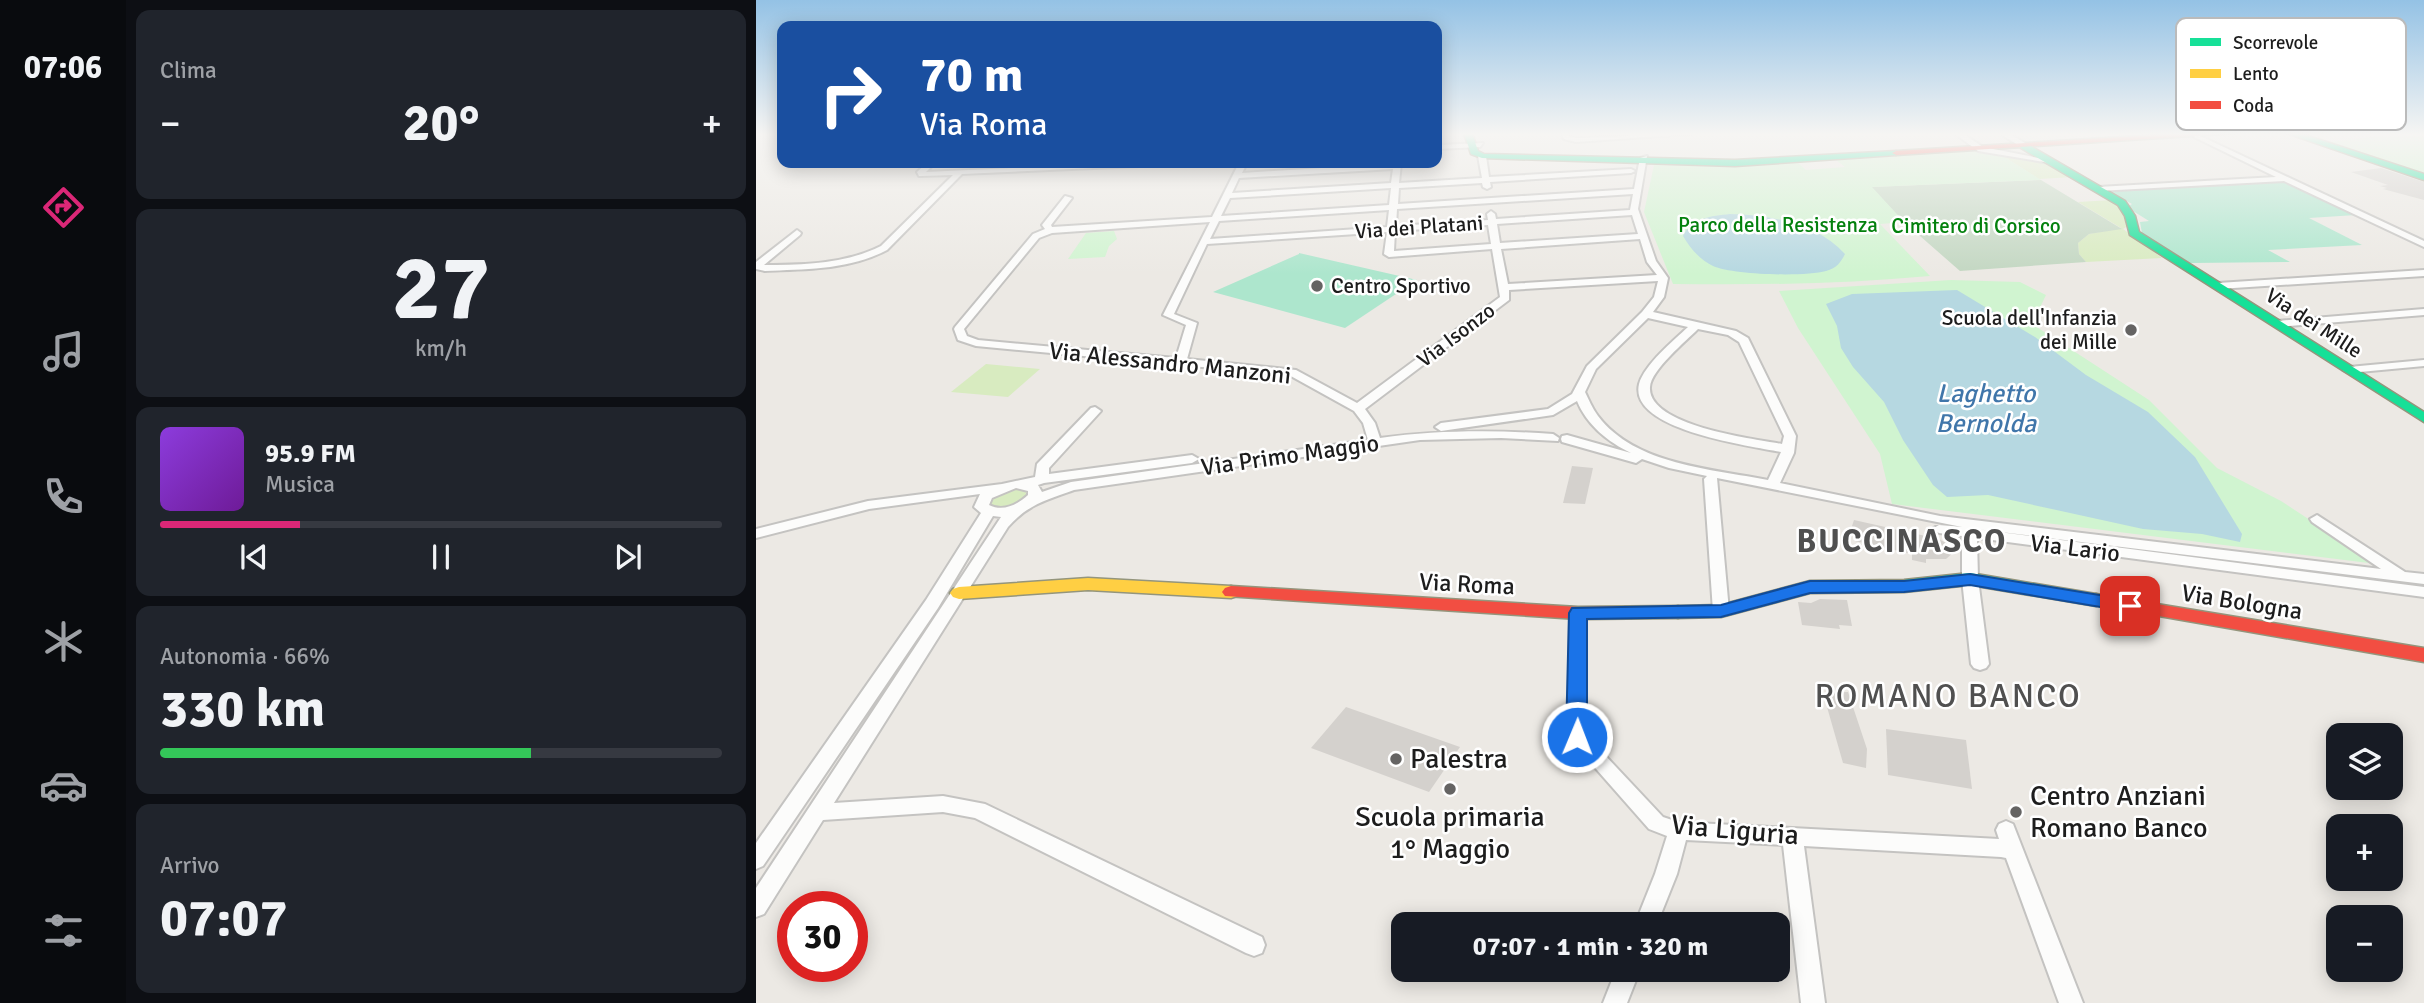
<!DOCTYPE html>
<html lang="it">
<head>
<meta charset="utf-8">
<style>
  :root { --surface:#171b24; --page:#20242c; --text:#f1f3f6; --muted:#9ea1a6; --line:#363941; --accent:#db2777 }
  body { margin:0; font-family:Signika,sans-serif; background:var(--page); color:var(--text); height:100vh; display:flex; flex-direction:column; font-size:26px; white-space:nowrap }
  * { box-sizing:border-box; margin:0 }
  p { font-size:23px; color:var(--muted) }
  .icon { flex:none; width:38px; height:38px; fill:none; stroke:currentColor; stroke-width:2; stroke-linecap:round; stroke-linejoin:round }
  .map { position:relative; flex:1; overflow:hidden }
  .sheet { display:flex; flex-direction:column; gap:10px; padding:10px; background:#0d0f14; width:630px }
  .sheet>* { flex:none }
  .top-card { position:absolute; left:21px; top:21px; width:665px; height:147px; border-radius:14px; box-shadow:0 4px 18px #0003; background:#1a4fa0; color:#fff; overflow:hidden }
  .controls { position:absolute; left:1570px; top:723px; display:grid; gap:14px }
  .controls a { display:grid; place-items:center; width:77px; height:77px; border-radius:14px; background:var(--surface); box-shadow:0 4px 18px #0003; font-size:35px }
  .speed { position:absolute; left:21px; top:891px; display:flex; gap:14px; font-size:35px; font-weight:700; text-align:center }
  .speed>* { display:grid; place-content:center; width:91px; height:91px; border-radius:50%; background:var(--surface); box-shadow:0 4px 18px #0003; line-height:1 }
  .speed .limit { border:10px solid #d22; background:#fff; color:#111 }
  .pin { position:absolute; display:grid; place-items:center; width:60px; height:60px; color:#fff; margin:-30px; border-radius:14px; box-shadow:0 4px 10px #0006 }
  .me { position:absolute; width:77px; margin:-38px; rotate:1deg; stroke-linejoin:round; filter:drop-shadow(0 0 5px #0008) }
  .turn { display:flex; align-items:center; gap:24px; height:147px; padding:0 28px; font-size:32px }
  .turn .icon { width:91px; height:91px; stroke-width:2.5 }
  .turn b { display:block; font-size:49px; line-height:60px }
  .big { font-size:52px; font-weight:700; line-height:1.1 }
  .sheet .widget { flex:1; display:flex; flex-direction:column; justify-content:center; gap:10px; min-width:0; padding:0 24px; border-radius:14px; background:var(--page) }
  .sheet .dial { align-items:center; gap:0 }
  .dial b { font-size:91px; line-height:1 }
  .song { display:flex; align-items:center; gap:21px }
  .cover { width:84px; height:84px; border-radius:10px; background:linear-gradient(135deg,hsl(270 70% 55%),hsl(280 70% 35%)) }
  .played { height:7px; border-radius:4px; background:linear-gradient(90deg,var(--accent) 25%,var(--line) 25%) }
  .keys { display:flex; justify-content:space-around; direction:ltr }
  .heat { display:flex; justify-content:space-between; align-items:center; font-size:38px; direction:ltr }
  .charge { height:10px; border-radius:5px; background:linear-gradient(90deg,#34c759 66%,var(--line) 0) }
  .trip { position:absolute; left:635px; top:912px; width:399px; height:70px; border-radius:14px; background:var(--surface); box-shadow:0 4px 18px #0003; font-weight:700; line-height:70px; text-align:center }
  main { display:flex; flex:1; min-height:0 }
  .menu { display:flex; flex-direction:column; width:126px; justify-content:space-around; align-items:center; background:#090b0e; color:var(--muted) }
  .menu .icon { width:49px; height:49px }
  .menu .active { color:var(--accent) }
  .menu b { font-size:32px; color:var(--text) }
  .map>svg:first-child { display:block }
  .grass { fill:#d8ebc0 }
  .cemetery { fill:#c3d7c2 }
  .park { fill:#d0f4d0 }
  .pitch { fill:#ade6cd }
  .water { fill:#b6d8e1 }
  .building { fill:#d4d1cd }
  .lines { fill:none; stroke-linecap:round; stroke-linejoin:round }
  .street-casing { stroke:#c4c3c1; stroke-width:4 }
  .fast-casing { stroke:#94957c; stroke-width:3 }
  .slow-casing { stroke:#94957c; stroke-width:3 }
  .jam-casing { stroke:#94957c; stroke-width:3 }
  .street { fill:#fcfcfb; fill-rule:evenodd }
  .fast { fill:#16e098; fill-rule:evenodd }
  .slow { fill:#ffcf43; fill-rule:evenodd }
  .jam { fill:#f24e42; fill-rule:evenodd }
  .route { fill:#1a73e8; stroke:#114b97; stroke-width:2 }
  .poi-dot { fill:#656463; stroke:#fff; stroke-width:2.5 }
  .labels { text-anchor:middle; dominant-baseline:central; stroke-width:5; stroke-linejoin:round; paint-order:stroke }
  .far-park-label { font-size:21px; fill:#04810e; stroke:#fff }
  .far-street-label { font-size:21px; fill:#1d1d1d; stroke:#fff }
  .far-poi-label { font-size:21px; fill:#1d1d1d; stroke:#fff; text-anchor:start }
  .street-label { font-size:24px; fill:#1d1d1d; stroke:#fff }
  .water-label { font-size:26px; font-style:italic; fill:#4076aa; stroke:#fff }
  .near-poi-label { font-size:28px; fill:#1d1d1d; stroke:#fff; text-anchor:start }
  .near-street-label { font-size:28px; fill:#1d1d1d; stroke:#fff }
  .district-label { font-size:32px; font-weight:bold; letter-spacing:2px; fill:#505050; stroke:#fff }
  .near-quarter-label { font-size:33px; letter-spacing:2px; fill:#505050; stroke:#fff }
  .key { fill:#fff; stroke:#bbb; stroke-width:2 }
  .key-label { font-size:19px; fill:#1d1d1d }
</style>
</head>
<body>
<main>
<nav class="menu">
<b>07:06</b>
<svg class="icon active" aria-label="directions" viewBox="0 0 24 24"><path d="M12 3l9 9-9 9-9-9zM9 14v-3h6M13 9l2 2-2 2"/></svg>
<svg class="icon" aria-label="music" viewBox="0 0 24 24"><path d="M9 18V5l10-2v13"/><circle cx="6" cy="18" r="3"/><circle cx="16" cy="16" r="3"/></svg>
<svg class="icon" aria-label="phone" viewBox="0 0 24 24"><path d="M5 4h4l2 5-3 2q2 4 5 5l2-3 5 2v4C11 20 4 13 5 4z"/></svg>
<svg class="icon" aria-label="climate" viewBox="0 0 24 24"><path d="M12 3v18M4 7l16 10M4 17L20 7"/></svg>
<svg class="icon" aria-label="car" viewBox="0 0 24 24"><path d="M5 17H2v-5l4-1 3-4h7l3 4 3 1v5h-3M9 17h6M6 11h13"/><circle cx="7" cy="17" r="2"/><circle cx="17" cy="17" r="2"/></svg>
<svg class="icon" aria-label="filters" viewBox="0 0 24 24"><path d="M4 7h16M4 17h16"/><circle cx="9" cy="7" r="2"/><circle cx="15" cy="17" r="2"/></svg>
</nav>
<section class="sheet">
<div class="widget"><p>Clima</p>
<div class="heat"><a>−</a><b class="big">20°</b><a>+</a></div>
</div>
<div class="widget dial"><b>27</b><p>km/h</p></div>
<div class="widget">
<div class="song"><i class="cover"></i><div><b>95.9 FM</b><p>Musica</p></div></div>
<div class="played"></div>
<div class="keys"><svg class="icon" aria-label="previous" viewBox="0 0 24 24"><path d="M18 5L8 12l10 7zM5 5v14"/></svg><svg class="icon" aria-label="pause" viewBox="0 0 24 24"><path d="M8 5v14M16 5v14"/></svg><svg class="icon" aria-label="next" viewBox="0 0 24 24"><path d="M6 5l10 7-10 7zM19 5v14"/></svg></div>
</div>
<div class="widget"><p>Autonomia · 66%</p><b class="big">330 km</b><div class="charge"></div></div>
<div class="widget"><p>Arrivo</p><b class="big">07:07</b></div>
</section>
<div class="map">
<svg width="1668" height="1003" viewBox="0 0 1668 1003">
  <rect width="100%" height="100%" fill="#ece9e4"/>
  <g class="grass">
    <path d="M1222,151H1233L1295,162L1318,177L1283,179L1250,158Z"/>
    <path d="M1356,200L1366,206L1370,227L1367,229L1406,258L1330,262L1323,254L1322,243L1333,234L1365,228L1322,202Z"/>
    <path d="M230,364L284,369L252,397L195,392Z"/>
    <path d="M261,487L272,491L273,494C264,506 247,512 233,504L234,498Z"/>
  </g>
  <path class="cemetery" d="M1285,180L1366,229L1333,234L1322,243L1323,254L1330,262L1204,271L1148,222L1115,187Z"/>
  <g class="park">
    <path d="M1629,133H1668V176L1566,143L1632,135Z"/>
    <path d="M1222,151L1250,158L1285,180L1116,187L1148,222L1124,224L1174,276C1088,284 1003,285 917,284L888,212L898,165L972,167L1042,163L1050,170L1089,167L1080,160Z"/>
    <path d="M358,231L361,239L353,246L349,257L312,259L330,233Z"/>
    <path d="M1195,280L1264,282L1290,295L1276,324L1393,400L1461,468L1525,501L1621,564L1136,504L1124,454L1042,328L1023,291Z"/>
  </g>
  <g class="pitch">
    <path d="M1529,180L1600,215L1553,218L1606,245L1512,250L1534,262L1434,263L1386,233L1384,222L1393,221L1377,211L1373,206L1376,204L1353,191Z"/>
    <path d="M543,254V253L661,280L589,328L457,292Z"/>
  </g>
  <g class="water">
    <path d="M974,214C1014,215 1061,223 1089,254C1085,262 1081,268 1070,271C1049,277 977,275 957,266C944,260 934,248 927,236C936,218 955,216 974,214Z"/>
    <path d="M1201,290L1279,337L1330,375L1392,412L1439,457L1486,534L1484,542L1446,534L1387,529L1232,495L1191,497L1177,485L1147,440L1128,402L1097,367L1085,348L1081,326L1070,304L1096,294Z"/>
  </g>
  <g class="building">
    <path d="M1625,168L1668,182V200L1627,189L1631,188L1624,186L1632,185L1595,172Z"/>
    <path d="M816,466L837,468L829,504L807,503Z"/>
    <path d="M1098,520L1183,539L1195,546L1199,551L1190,559H1170V563L1156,560V554L1099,541L1102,534L1094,532Z"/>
    <path d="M1064,599L1091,600L1096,626L1083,625L1084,629L1046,625L1042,602L1055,603Z"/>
    <path d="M1092,692L1111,749L1110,768L1087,763L1067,693Z"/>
    <path d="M590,707L704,747L673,792L555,748Z"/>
    <path d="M1130,729L1210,740L1216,789L1132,775Z"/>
  </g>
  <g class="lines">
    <defs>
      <g id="street">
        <path d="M805,133H812L813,136L820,138L946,133L820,142L808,139Z"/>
        <path d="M1198,133H1206L1227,147L1298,161L1294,163L1222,151Z"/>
        <path d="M1243,133H1252L1269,143L1262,145Z"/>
        <path d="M1440,134L1668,241V247L1528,181L1342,191L1338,189L1342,187L1520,177L1438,137Z"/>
        <path d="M727,143L724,147L681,149V145Z"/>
        <path d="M726,154L730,156L733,177L875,169L879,171L875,173L734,182L735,187L731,189L727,187L726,183L643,188L642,204L878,189L884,158L891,156L882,209L900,261L912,278L908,297L897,312L980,331L992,338L1040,436L1038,453L1024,483L1184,516L1625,569L1556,522L1554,519L1561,515L1649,572L1668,574V584L1220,529L1668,587V597L1221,538L1222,579L1233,664L1230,668L1224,670L1218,668L1215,664L1206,579V536L1183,533L1176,529L1183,525L1206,527L961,478L973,611L971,615H959L957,611L948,479L951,476L913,468L886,459L880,463L806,442L805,439L806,436L811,435L875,453C852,442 831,425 821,401L797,415L685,431L679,427L685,423L792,409L816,394L831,366L886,312L898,297L902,281L753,290V300L609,409L619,423L624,438C682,430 739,430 797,434L803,438L802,441L745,438L664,440L318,490C290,500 271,505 252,527L78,803L187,796L229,804L506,937L509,945L506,953L498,956L490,953L219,818L187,812L67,820L8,914L0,917V888L245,517L237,516L182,608L7,866L0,869V843L170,600L225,513L218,507L224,494L113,509L0,538V529L112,501L246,484L279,477L281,464L335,408L339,407L345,411L293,468V474L436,455L443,459L436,463L288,483L282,485L286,492L315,482L612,440L607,423L598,411L533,375L220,346L202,340L198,329L199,327L277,234L289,229L286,225L309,196L316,198L295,225L296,227L456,217L483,163H491L486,173L645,163L643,183L726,178L722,156ZM637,169L635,183L476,193L483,178ZM635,188L633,205L465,216L474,198ZM877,194L874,210L740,219L739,214L735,211L731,214L732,220L640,226L641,209ZM633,210L631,227L454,239L463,221ZM876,215L882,234L744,243L741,224ZM454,222L407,315L430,325L420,358L222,340L211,336L208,329L283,238L296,233ZM732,225L735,244L638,251L639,231ZM631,232L628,254L633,257L736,249L744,297L601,403L540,370L431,359L441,323L418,314L451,244ZM884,239L891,262L901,275L752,284L745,249ZM892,318L932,327C918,340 888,365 883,384C872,430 995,446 1025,452L1012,480C956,469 879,465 842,416C836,408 833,400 829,392L840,369ZM942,329L972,335L983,342L1028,436L1026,444C998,439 891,426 894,387C895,370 930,341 942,329ZM260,488L272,491V495C261,505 247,512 233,505L236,498Z"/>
        <path d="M171,163H179L170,172L361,163H409L405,165L206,174L131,250C93,270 51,269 9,271L0,269V262L41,230L45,233L44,235L8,265C48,265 89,264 125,246L197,175L163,176L161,172Z"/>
        <path d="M1668,270V276L1462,289L1457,286L1462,283Z"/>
        <path d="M1668,309V315L1521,327L1516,324L1521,321Z"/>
        <path d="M1668,360V366L1593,373L1587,370L1593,367Z"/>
        <path d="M822,608L828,609L830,613V735L907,817L922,822L1243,839L1240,830L1243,824L1250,821L1257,824L1327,1003H1303L1250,858L1245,857L1048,846L1069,1003H1045L1027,845L930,840L921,874L901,924H879L899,874L911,836L893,829L812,737L814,613L816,609Z"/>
        <path d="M860,970H884L871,1003H847Z"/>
      </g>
      <g id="fast">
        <path d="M708,133H716L722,151L728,154L979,160L1140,151L1144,153L1140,155L979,166L726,158L715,154Z"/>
        <path d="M1530,133H1543L1668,174V180Z"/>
        <path d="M1265,144H1271L1369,201L1379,216L1383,232L1668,412V422L1374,235L1369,216L1362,205L1265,148Z"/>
        <path d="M1214,573L1340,594L1346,596L1349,600L1346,604L1340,606L1214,585L1148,592L1054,593L965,617L922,618L916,616L913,612L916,608L922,606L965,605L1054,581L1148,580Z"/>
      </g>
      <path id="slow" d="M332,578L475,586L481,588L484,592L481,596L475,598L332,590L203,599L197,597L194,593L197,589L203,587Z"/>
      <g id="jam">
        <path d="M1432,133H1482L1140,155L1136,153L1140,151Z"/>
        <path d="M475,586L822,607L922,606L928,608L931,612L928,616L922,618L822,619L469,596L466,592L469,588Z"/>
        <path d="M1340,594L1668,648V662L1334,604L1331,600L1334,596Z"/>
      </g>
    </defs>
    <use href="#street" class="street-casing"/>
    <use href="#fast" class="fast-casing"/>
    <use href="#slow" class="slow-casing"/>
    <use href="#jam" class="jam-casing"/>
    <use href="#street" class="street"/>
    <use href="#fast" class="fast"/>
    <use href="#slow" class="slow"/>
    <use href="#jam" class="jam"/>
  </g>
  <linearGradient id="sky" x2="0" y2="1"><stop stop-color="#94c2e5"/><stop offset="0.49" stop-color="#f6f5f3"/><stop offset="1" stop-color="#f6f5f3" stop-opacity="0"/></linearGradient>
  <rect width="1668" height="274" fill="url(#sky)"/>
  <path class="route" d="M1214,574L1374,600L1381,602L1383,606L1381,610L1374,612L1214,585L1148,592L1054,593L965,617L831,619V737L828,743L821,746L813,743L810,737L813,613L816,608L965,605L1054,581H1148Z"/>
  <g class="poi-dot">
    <circle cx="561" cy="286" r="7"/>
    <circle cx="1375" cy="330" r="7"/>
    <circle cx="640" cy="759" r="7"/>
    <circle cx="694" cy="789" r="7"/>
    <circle cx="1260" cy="812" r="7"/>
  </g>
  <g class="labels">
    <g class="far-park-label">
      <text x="1022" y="225">Parco della Resistenza</text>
      <text x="1220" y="226">Cimitero di Corsico</text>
    </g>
    <g class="far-street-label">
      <text transform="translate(663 227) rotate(-4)">Via dei Platani</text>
      <text transform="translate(1558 323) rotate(33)">Via dei Mille</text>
      <text transform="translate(700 335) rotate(-37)">Via Isonzo</text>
    </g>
    <g class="far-poi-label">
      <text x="575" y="286">Centro Sportivo</text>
      <text x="1361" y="318" text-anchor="end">Scuola dell'Infanzia<tspan x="1361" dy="24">dei Mille</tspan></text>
    </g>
    <g class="street-label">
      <text transform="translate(414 363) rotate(6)">Via Alessandro Manzoni</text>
      <text transform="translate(534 455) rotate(-8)">Via Primo Maggio</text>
      <text transform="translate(1319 548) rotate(7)">Via Lario</text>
      <text transform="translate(711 584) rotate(3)">Via Roma</text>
      <text transform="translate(1486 602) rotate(9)">Via Bologna</text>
    </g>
    <g class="water-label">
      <text x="1230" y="394">Laghetto<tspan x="1230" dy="30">Bernolda</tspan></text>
    </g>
    <g class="near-poi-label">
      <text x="654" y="759">Palestra</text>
      <text x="1274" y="796">Centro Anziani<tspan x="1274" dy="32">Romano Banco</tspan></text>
      <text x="694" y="817" text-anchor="middle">Scuola primaria<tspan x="694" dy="32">1° Maggio</tspan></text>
    </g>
    <g class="near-street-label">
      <text transform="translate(979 830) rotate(5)">Via Liguria</text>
    </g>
    <g class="district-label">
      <text x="1146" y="541">BUCCINASCO</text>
    </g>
    <g class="near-quarter-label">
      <text x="1192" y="696">ROMANO BANCO</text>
    </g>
  </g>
  <rect x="1420" y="18" width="230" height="112" rx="10" class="key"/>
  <rect x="1434" y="38" width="31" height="8" fill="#16e098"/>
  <rect x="1434" y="69" width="31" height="9" fill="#ffcf43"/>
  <rect x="1434" y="101" width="31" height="8" fill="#f24e42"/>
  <g class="key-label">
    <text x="1477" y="49">Scorrevole</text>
    <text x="1477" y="80">Lento</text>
    <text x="1477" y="112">Coda</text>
  </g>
</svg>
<div class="controls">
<a><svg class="icon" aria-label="layers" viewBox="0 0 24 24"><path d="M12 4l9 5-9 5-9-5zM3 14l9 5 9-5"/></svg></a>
<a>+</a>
<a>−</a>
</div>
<div class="speed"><div class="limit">30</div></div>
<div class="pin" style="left:1374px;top:606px;background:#d93025"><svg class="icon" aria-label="arrive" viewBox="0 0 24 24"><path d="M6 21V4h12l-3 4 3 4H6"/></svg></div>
<svg class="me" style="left:821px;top:737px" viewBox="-20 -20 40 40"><circle r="17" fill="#1a73e8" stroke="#fff" stroke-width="3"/><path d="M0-11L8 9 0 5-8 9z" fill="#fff"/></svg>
<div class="trip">07:07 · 1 min · 320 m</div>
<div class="top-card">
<div class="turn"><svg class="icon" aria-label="right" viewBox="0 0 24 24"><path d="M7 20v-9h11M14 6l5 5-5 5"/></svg><div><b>70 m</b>Via Roma</div></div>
</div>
</div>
</main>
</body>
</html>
